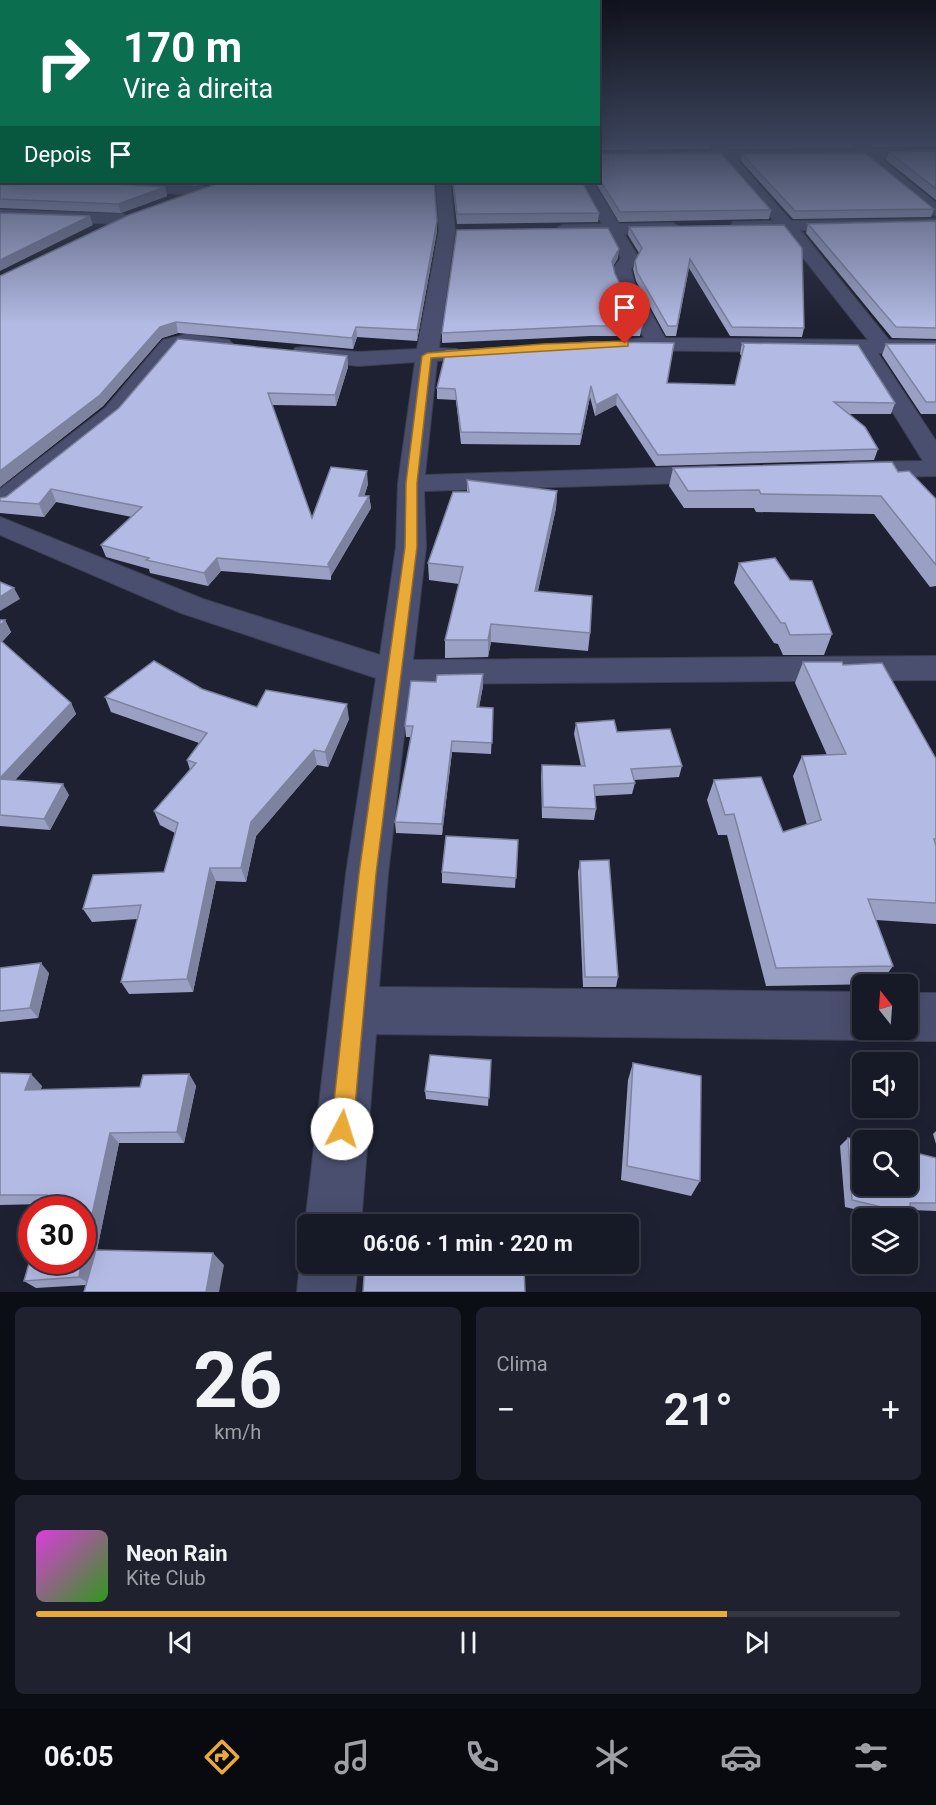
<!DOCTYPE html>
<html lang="pt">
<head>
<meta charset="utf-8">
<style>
  :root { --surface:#161926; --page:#1f222e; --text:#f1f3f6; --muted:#9ea0a7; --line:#353843; --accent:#eaaa38 }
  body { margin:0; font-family:Roboto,sans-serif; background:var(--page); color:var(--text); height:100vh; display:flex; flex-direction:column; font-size:22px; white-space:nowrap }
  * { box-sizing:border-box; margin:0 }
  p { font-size:20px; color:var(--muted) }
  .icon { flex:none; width:33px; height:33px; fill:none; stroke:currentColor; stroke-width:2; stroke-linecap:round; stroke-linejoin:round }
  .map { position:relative; height:1292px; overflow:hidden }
  .sheet { display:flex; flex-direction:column; gap:15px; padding:15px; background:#0c0e15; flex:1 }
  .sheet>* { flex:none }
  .banner { position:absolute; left:0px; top:0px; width:600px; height:183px; box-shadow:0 6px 24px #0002,0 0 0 2px var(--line); background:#0b6e4f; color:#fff; overflow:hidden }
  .needle { width:39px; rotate:343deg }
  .controls { position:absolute; left:852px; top:974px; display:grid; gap:12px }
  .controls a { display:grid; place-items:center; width:66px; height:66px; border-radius:9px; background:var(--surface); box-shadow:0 6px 24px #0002,0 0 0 2px var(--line); font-size:30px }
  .speed { position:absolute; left:18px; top:1196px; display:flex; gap:12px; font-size:30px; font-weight:700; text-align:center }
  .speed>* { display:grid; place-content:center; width:78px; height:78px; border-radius:50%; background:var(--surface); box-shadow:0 6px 24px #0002,0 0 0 2px var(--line); line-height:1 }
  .speed .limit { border:9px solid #d22; background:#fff; color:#111 }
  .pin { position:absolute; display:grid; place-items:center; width:51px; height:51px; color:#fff; margin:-62px -26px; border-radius:50% 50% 50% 0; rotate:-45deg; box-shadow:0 0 6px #0007 }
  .pin .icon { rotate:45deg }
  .me { position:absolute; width:66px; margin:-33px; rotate:5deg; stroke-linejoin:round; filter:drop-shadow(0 0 4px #0008) }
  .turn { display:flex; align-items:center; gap:21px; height:126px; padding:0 24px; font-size:27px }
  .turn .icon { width:78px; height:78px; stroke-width:2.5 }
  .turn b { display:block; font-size:42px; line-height:51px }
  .then { display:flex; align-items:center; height:57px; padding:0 24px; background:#0003; gap:12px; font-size:22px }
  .big { font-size:45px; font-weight:700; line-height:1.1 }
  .sheet .tile { flex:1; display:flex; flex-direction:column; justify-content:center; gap:9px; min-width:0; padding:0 21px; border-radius:9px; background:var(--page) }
  .sheet .dial { align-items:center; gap:0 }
  .dial b { font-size:78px; line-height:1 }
  .song { display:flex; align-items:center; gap:18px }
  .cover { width:72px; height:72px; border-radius:9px; background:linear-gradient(135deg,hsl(300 70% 55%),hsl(110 70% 35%)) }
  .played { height:6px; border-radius:3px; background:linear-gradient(90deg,var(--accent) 80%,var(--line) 80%) }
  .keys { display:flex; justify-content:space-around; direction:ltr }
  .heat { display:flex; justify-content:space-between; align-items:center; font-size:33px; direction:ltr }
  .sheet .tiles { flex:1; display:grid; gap:15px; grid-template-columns:1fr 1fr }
  .tile:last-child { grid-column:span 2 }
  .trip { position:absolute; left:297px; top:1214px; width:342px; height:60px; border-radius:9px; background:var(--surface); box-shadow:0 6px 24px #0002,0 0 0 2px var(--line); font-weight:700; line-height:60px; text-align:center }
  .tab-bar { display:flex; height:96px; justify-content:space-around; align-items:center; background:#090a0f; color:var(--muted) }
  .tab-bar .icon { width:42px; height:42px }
  .tab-bar .selected { color:var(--accent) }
  .tab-bar b { font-size:27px; color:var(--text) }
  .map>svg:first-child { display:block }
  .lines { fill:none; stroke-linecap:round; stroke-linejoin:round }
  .minor-casing { stroke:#3c3f4e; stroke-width:2 }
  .minor { fill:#4a4f6f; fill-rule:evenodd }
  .wall { fill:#9aa0c3 }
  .shaded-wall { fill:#7d829f }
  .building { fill:#b3bae3; stroke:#7d829f; stroke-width:1.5 }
  .route { fill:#eaaa38; stroke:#986e24; stroke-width:1.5 }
</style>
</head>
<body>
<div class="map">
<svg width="936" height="1292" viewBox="0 0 936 1292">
  <rect width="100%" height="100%" fill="#1e2132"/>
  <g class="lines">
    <defs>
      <g id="minor">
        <path d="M708,143H722L728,151L854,150L852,147L857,143L864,144L870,149H936V157L880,158L936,203V216L930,214L864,158L736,159L791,221L936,219V229L800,230L889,340L936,341V353H878L936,441V476L851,478L842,476L838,470L842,464L851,462L923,461L856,353L629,350L622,348L618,344L622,340L644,338L616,282L613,269L621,258L608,234L562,235L554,230L562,225L602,224L579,182H593L619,224L673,223L681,228L673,233L624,234L639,258L631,269L634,282L665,338L868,340L782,231L733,230L731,226L733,222L774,221L721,159L598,160V152L714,151Z"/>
        <path d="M82,182L202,185L210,190L202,195L104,190L84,185Z"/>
        <path d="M436,182H450L455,231L439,348L457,349L460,354L457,359L437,361L425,475L715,466L724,468L728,474L724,480L715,482L424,491L426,547L413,660L936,656V680L410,684L388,874L379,987L862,992V1029H880L879,1033L862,1040L376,1034L361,1224H308V1230L305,1224L346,874L376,678L181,613L0,535V517L203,599L380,655L396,547L398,483L415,362L358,366L303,359L295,358L292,353L295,348L303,347L358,352L417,349L439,231Z"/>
        <path d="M0,210L124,214L132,219L124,224L0,220Z"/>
        <path d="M187,334L229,340L233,344L229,348C212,353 195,344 177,349L121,418L10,508L0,510V489L105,408L163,340Z"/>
        <path d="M908,993H936V1041H908L891,1034L889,1029H908Z"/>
        <path d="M308,1246V1263H358L355,1292H297L300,1263Z"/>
      </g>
    </defs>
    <use href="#minor" class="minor-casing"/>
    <use href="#minor" class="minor"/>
  </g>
  <g class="wall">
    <path d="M0,143L2,182L102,183L165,187L167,196L121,213L0,208Z"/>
    <path d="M598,143H710V149L598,150Z"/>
    <path d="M724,143H855L850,148L729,149Z"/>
    <path d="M867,143H936V147H871Z"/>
    <path d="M936,151V200L886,160L889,152Z"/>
    <path d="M598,154L771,210L769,219L619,222L595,182H598Z"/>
    <path d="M742,154L934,209L931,217L793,219L741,161Z"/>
    <path d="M144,182H207L194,186L188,183Z"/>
    <path d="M450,182H582L599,213L598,222L457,224L452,182Z"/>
    <path d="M936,221V339L892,338L806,233L808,224Z"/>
    <path d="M784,225L804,328L802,337L730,336L689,268L676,336H666L636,281L633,269L635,261L639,253L628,235L629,227Z"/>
    <path d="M437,231L417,341L357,337L353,349L178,333L162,338L103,406L0,487V276Z"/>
    <path d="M618,258L613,266L615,274L642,326L640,336H590L442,343V333Z"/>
    <path d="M742,343L895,403L891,414H849L878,449L874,460L656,466L616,405L595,416L590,397L580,445L461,444L456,400L437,399V388L667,383L735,385L742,357L740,354Z"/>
    <path d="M886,344H936V414H921L882,355Z"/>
    <path d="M347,356L348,367L336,406L272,405L312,518L368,484L364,496H369L371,508L331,576V580L221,571L208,586L150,573L149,569L106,557L101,545L132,517L56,502L44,517L0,513V498L6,497Z"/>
    <path d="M673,468L898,472L936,499V586L930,587L874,514L756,512L754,508H684L669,486Z"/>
    <path d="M467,480L557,491L556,508L538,591L590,633L588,651L491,642L488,657L445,658V640L459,584L429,580L428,563L467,492Z"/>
    <path d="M739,563L790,580L832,634L824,655H783L778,644L774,643L734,583Z"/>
    <path d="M0,620H5L11,632L2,642L71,703L76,714L15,780L69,795L50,830L0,826Z"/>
    <path d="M803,662L843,665L936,759V924L876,920L893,966L880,984L766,986L727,835H718L707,800L714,780L783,832L807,825L793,776L802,756L827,755L795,683Z"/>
    <path d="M483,686L479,707L493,708L491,754L452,752L442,835L396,833L395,822L411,737H406L405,726Z"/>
    <path d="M202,689L257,707L349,719L328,767L317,765L256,836L246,882L216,881L193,992L129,994L121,982L138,919L92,922L83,909L164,872L175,833L160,825L154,811L190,770L187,760L199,743L111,712L105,697Z"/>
    <path d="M576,723L617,732L682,766L679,777L634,780L635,783L632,794L595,796L596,809L594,820L542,818L541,777L542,765L581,766L574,734Z"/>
    <path d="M518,840L515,888L442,883V872Z"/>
    <path d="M580,861L618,977L616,987H583L578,872Z"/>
    <path d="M0,968L49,973L38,1018L0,1022Z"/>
    <path d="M491,1060L488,1106L426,1099L425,1091Z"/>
    <path d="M633,1063L700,1181L691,1196L621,1180L628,1080Z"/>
    <path d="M0,1073L42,1086L40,1090L140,1087L189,1074L196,1086L184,1143H119L97,1250L224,1265L86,1285L36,1288L24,1281L45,1204L0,1205Z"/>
    <path d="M936,1131V1144L933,1134Z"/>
    <path d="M848,1138L936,1158V1211L911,1210V1214L905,1218H891L845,1207L840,1146Z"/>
  </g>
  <g class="shaded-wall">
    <path d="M193,182H207L194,186Z"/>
    <path d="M165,187L167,196L121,213L118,204Z"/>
    <path d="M90,216L93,225L0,271V260Z"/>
    <path d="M437,221V231L417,341V330Z"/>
    <path d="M619,249L618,258L611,270L612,261Z"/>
    <path d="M176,322L178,333L162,338L103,406L0,487V471L160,327Z"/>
    <path d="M356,327L357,337L353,349L352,338Z"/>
    <path d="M347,356L348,367L336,406L335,395Z"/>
    <path d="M591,386L590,397L580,445L581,434Z"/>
    <path d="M617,394L616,405L595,416L596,405Z"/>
    <path d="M367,471L368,484L361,508L359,496Z"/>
    <path d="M51,489L56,502L44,517L39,504Z"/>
    <path d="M557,491L556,508L534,608L535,591Z"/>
    <path d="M369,496L371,508L331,576L328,564Z"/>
    <path d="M217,558L221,571L208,586L204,573Z"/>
    <path d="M14,588L20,599L0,611V597Z"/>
    <path d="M5,620L11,632L0,644V626Z"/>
    <path d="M491,624V642L488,657V640Z"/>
    <path d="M483,674V686L477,718V707Z"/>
    <path d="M71,703L76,714L6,790L0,778Z"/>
    <path d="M347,704L349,719L328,767L325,752Z"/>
    <path d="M452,741V752L442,835V824Z"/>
    <path d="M314,750L317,765L256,836L246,882L241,868L251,822Z"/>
    <path d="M63,784L69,795L50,830L44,819Z"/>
    <path d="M210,868L216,881L193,992L187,979Z"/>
    <path d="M41,963L49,973L38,1018L30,1008Z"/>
    <path d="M31,1074L42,1086L36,1101L25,1090Z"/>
    <path d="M189,1074L196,1086L184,1143L177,1132Z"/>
    <path d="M110,1133L119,1143L90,1284L79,1277Z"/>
    <path d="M213,1253L224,1265L219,1292H206Z"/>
  </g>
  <g class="building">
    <path d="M0,143H2V182H94L102,183L165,187L118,204L0,199Z"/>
    <path d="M936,151V189L889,152Z"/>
    <path d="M721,153L771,210L620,212L598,177V154Z"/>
    <path d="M865,153L934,209L795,211L742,154Z"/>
    <path d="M221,182H434L437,221L417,330L356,327L352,338L176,322L160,327L100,395L0,471V276L129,215Z"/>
    <path d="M453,182H582L599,213L457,214Z"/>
    <path d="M0,213L90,216L0,260Z"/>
    <path d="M936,221V328L896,327L808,224Z"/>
    <path d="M784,225L802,248L804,328L732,327L690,259L677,326H668L637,272L635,261L642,248L629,227Z"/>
    <path d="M608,228L619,249L612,261L615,274L642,326H591L442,333L457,230Z"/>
    <path d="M178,339L347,356L335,395L268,393L312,518L331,467L367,471L359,496H369L328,564L329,567L217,558L204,573L146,560L149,558L101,545L142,507L51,489L39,504L0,501V498L6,497L119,408Z"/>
    <path d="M591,342L674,343L667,383L735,385L744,346L742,343L858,345L895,403L834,402L865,427L878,449L658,455L617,394L596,405L591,386L581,434L461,432L455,389L437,388L446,351Z"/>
    <path d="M886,344H936V402H926Z"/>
    <path d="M892,462L898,472L909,471L936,499V565L881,496L761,494L759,490L688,491L673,468Z"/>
    <path d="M467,480L557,491L535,591L592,596L590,633L491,624L488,640H445L463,567L428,563L453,492H469Z"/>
    <path d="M775,558L790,580L812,581L832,634L790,635L785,623H781L739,563Z"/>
    <path d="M0,582L14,588L0,597Z"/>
    <path d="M0,620H5L0,626Z"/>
    <path d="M0,640L71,703L0,778Z"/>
    <path d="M154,661L202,689L257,707L266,690L347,704L325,752L314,750L251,822L241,868H210L187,979L121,982L141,905L83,909L93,875L164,872L178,823L154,811L196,763L187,760L207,733L105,697Z"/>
    <path d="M803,662H842L843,665L882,663L936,759V839H934L936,846V903L868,899L893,966L776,968L734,814L725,815L714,780L761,777L783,832L821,820L802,756L846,754Z"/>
    <path d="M483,674L477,707L493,708L492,743L452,741L442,824L395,822L413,726H405L411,681L436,682L437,675Z"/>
    <path d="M614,720L617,732L670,729L682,766L631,769L635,783L594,785L596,809L543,807L542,765L585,766L576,723Z"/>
    <path d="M0,779L63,784L44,819L0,815Z"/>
    <path d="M446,836L518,840L516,878L442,872Z"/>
    <path d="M609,860L618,977H585L580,861Z"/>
    <path d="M41,963L30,1008L0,1011V968Z"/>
    <path d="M430,1055L491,1060L489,1098L425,1091Z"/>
    <path d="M633,1063L701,1076L700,1181L627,1166Z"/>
    <path d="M0,1073L31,1074L25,1090L140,1087L143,1075L189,1074L177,1132L110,1133L82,1260V1209H43L47,1195H0Z"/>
    <path d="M848,1138L862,1141V1185H908V1151L936,1158V1203H910L911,1214L852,1200Z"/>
    <path d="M96,1250L213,1253L206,1292H84Z"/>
    <path d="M32,1253V1260H82L79,1277L24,1281Z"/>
    <path d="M365,1263H452V1274L524,1269L525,1292H363Z"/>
  </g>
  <linearGradient id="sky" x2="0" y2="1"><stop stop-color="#10121c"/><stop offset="0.44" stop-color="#3b435a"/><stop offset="1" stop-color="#3b435a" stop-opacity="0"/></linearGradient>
  <rect width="936" height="324" fill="url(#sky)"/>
  <path class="route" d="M625,341L628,342V346L431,358L417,483V547L376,874L353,1129L350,1137L342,1140L335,1137L331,1129L359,874L405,547L406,483L422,356L427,353L543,344Z"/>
</svg>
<div class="controls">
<a><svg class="needle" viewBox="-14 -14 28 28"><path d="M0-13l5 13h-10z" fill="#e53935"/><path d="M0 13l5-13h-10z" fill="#9ea0a7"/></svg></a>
<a><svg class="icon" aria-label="sound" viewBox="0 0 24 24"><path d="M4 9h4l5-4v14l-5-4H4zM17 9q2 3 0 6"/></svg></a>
<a><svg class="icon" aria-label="search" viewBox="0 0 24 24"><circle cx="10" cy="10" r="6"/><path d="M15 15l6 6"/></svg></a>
<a><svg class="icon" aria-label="layers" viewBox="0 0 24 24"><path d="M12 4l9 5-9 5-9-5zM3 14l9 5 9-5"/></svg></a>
</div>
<div class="speed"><div class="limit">30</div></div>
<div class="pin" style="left:625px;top:344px;background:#d93025"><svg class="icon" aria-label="arrive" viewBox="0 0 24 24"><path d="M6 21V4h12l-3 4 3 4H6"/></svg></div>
<svg class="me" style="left:342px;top:1129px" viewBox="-20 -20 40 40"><circle r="19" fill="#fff"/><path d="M0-13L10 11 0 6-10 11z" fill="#eaaa38"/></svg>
<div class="trip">06:06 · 1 min · 220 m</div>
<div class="banner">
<div class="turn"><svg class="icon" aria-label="right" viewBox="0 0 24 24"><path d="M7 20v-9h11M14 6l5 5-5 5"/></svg><div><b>170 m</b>Vire à direita</div></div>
<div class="then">Depois<svg class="icon" aria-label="arrive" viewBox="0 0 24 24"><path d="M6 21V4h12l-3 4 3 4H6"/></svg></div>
</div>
</div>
<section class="sheet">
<div class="tiles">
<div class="tile dial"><b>26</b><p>km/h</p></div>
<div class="tile"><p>Clima</p>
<div class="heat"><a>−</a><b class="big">21°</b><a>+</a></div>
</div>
<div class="tile">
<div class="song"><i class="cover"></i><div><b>Neon Rain</b><p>Kite Club</p></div></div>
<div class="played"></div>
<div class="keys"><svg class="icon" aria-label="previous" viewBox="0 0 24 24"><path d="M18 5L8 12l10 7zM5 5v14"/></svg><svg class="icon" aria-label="pause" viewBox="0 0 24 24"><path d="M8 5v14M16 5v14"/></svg><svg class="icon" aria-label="next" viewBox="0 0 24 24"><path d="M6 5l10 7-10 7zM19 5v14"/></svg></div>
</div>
</div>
</section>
<nav class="tab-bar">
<b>06:05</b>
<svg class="icon selected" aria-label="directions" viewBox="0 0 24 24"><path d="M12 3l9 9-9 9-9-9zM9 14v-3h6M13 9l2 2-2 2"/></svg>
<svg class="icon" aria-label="music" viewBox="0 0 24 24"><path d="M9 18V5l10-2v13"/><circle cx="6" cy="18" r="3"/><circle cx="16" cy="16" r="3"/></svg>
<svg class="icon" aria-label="phone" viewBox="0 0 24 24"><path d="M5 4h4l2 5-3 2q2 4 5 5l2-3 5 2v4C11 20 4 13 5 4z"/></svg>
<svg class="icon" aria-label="climate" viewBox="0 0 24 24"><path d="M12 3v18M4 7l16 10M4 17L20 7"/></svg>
<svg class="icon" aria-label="car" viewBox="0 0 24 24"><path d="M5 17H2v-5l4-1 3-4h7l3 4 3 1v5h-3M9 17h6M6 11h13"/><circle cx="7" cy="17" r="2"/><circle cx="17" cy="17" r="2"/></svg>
<svg class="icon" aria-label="filters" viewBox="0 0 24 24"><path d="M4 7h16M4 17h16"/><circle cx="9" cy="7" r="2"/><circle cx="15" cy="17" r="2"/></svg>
</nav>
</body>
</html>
